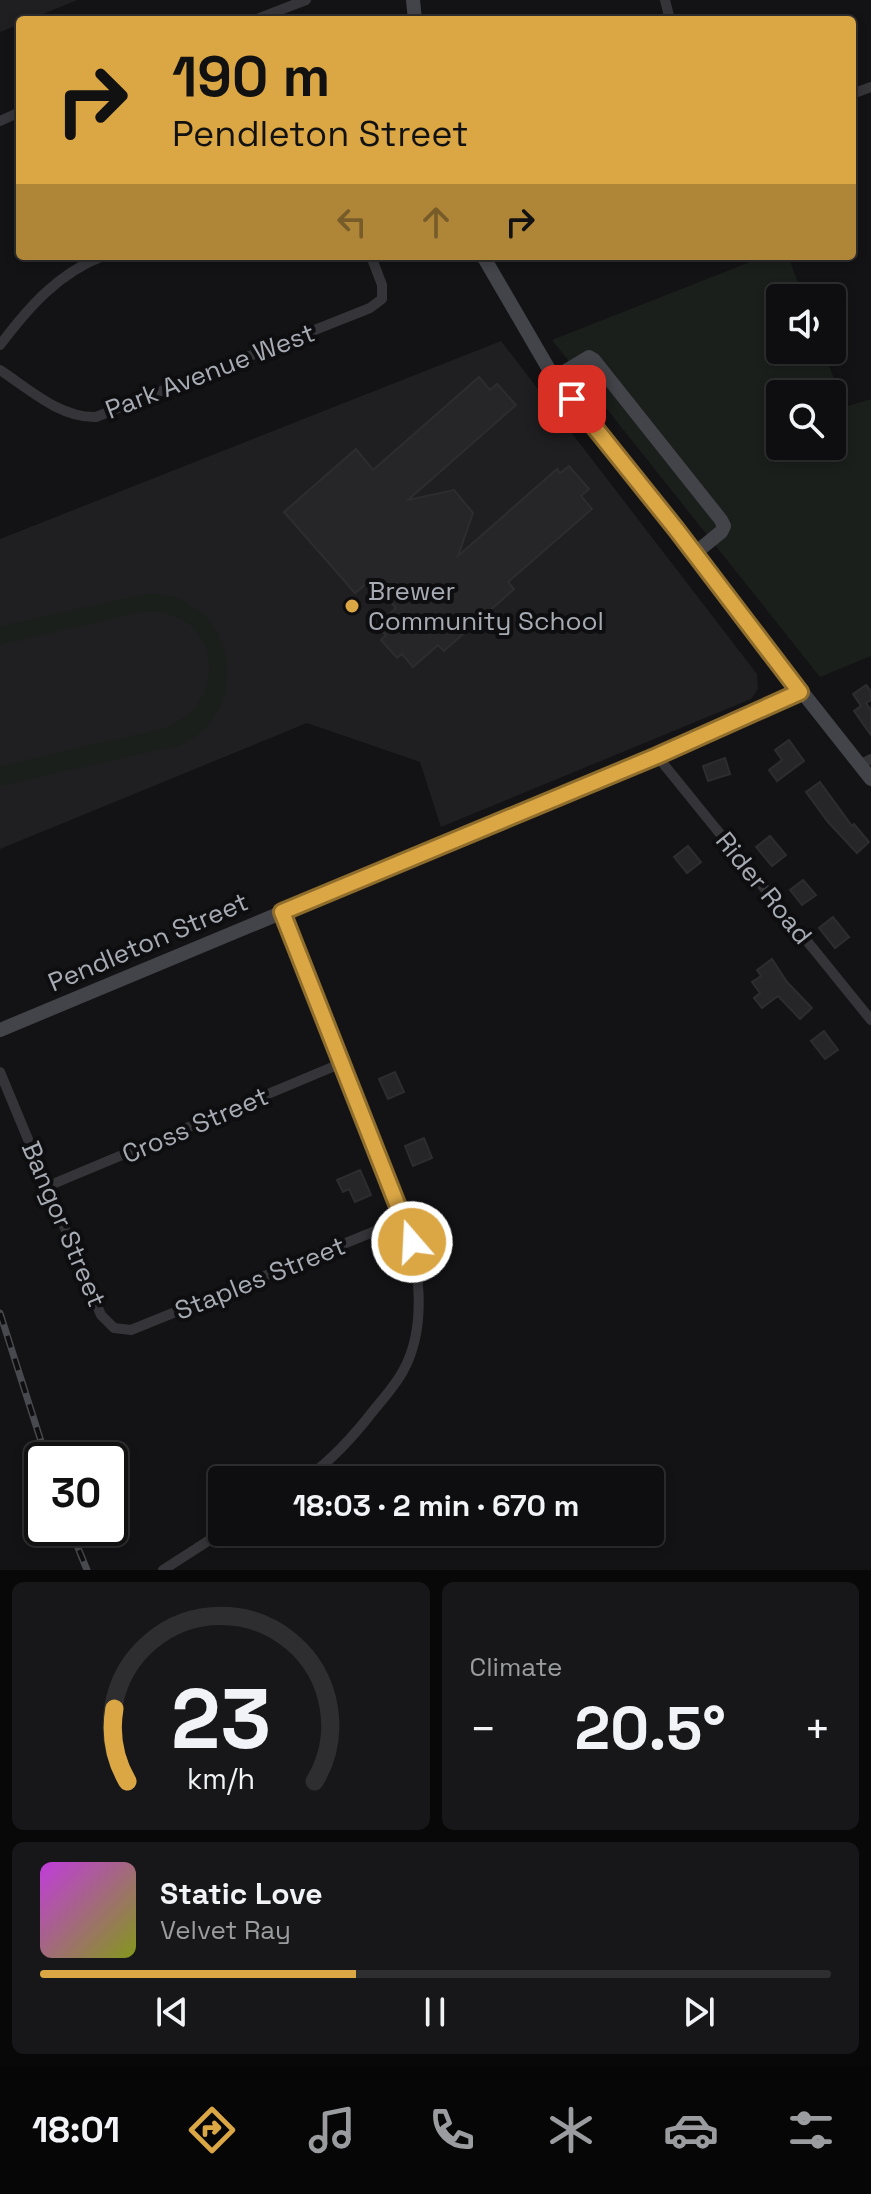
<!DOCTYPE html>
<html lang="en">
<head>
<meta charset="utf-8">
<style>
  :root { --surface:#0e0e10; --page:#171719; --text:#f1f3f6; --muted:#9b9c9f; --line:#2e2e30; --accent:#dba745 }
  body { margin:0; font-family:"Space Grotesk",sans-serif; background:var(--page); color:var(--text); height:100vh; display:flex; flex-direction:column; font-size:30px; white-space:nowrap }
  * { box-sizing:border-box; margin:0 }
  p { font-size:26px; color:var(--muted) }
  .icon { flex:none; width:44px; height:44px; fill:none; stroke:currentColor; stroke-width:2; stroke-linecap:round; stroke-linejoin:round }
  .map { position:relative; height:1570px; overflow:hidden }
  .side { display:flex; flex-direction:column; gap:12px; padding:12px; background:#080809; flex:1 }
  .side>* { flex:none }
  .hud { position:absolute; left:16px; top:16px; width:840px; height:244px; border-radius:8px; box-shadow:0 4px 12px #0003,0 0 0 2px var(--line); background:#dba745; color:#111; overflow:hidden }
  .fabs { position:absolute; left:766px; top:284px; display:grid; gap:16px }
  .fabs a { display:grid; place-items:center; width:80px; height:80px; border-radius:8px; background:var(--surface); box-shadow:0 4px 12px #0003,0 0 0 2px var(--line); font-size:40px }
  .speed { position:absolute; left:24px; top:1442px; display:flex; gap:16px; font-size:40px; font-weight:700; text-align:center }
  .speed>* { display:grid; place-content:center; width:104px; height:104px; border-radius:50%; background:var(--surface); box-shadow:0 4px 12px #0003,0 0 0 2px var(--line); line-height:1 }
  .speed .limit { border:4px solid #111; border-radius:12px; background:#fff; color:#111 }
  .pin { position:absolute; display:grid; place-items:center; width:68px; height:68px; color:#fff; margin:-34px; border-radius:16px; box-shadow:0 4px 12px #0006 }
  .me { position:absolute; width:88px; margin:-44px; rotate:341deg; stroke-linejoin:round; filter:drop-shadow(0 0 6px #0008) }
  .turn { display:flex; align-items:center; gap:28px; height:168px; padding:0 24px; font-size:36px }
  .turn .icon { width:104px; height:104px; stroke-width:2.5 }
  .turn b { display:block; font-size:56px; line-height:68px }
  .lanes { display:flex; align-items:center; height:76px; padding:0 24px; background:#0003; justify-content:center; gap:40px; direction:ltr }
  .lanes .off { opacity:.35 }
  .big { font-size:60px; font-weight:700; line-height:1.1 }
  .side .tile { flex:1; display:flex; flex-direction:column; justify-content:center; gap:12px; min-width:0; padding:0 28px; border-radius:12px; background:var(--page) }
  .side .dial { align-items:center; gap:0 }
  .dial svg { height:208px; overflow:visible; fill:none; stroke:var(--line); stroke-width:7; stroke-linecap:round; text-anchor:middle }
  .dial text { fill:var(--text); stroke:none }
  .song { display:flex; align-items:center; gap:24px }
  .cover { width:96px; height:96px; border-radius:12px; background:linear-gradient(135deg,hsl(290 70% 55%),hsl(70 70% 35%)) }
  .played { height:8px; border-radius:4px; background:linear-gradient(90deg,var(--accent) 40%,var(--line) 40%) }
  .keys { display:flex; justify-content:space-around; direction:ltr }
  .heat { display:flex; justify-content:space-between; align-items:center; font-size:44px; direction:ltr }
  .side .tiles { flex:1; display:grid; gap:12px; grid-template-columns:1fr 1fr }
  .tile:last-child { grid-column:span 2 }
  .trip { position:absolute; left:208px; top:1466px; width:456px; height:80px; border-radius:8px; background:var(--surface); box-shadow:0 4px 12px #0003,0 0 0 2px var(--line); font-weight:700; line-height:80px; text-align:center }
  .menu { display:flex; height:128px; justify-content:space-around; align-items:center; background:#060606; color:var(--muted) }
  .menu .icon { width:56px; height:56px }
  .menu .on { color:var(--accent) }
  .menu b { font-size:36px; color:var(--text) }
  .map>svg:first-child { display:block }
  .built { fill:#1f1f21 }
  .green { fill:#1a1f1b; fill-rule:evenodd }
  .building { fill:#262628; stroke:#2d2d30; stroke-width:2 }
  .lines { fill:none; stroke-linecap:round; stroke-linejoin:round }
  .street { stroke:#353539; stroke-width:10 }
  .secondary { stroke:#434449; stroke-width:14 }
  .rail-casing { stroke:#48494e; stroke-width:7 }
  .rail { stroke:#0e0e10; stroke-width:4; stroke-dasharray:12; stroke-linecap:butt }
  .route-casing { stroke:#8e6d2d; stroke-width:20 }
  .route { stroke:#dba745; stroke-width:14 }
  .poi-dot { fill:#dba745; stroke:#0e0e10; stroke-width:3 }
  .labels { text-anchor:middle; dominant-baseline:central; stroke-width:8; stroke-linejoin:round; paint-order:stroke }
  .street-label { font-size:26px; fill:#a7abb3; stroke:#0e0e10 }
  .poi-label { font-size:26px; fill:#a7abb3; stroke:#0e0e10; text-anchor:start }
</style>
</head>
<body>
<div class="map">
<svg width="871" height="1570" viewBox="0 0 871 1570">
  <rect width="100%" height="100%" fill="#131315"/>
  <g class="built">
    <path d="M0,0H77L29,20H20V24L0,32Z"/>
    <path d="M501,341L757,674L758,689L751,699L441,827L420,762L307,723L0,849V539Z"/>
  </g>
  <g class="green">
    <path d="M765,256H788L804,298H780V350H823L845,407L871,399V656L820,677L552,340ZM780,394H832V446H780Z"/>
    <path d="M150,593C235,596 257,709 181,745L0,786V766L164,728C226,708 225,619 157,612C139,610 120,617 102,621C68,629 34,637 0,645V626Z"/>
  </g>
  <g class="building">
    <path d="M479,377L490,390L497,384L516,405L408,500L454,490L473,513L458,556L557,469L560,473L569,466L589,489L581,496L592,509L508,582L514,589L444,651L438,645L413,667L402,654L397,658L381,640L386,635L377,625L396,608L371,580L355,593L284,512L356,449L373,470Z"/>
    <path d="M866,685L871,691V700L866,703L871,710V735L854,711L861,706L853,694Z"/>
    <path d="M789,740L804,761L777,781L769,770L782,760L775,750Z"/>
    <path d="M725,758L730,774L708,781L703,766Z"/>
    <path d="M820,782L852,826L854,824L869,842L857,853L828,822L806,792Z"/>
    <path d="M770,836L786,855L772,866L756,847Z"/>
    <path d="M688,846L701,862L687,873L674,857Z"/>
    <path d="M803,880L816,895L802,905L790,890Z"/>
    <path d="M833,917L849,937L835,948L819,928Z"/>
    <path d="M772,959L787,982L812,1008L800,1019L778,996L762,1008L754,998L760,993L752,982L761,976L757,970Z"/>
    <path d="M824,1031L838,1050L825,1059L811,1041Z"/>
    <path d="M395,1072L404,1092L388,1099L379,1079Z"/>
    <path d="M424,1138L432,1158L413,1166L405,1146Z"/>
    <path d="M360,1170L371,1195L355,1202L349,1189L343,1192L337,1180Z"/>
  </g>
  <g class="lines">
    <g class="street">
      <path d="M665,0L670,20"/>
      <path d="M254,20L306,0"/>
      <path d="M852,94L871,87"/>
      <path d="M0,121L20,112"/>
      <path d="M0,345C28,308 58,273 103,256"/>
      <path d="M0,370C29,389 60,418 96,417L370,308L382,299V285L371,256"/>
      <path d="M657,756L871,1020"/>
      <path d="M860,765L871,759"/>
      <path d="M282,912L405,1219C419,1265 428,1326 403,1371C394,1388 378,1404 366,1420C348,1442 327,1465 303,1480"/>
      <path d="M0,1072L101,1315L114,1328L131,1330L405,1219"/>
      <path d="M48,1186L342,1063"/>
      <path d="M163,1570L222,1532"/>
    </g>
    <g class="secondary">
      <path d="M413,0L415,20"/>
      <path d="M483,256L554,378L871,779"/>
      <path d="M554,378L589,357L594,360L721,520L724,526L721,532L694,554"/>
      <path d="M0,1030L657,756L800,692"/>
    </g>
    <defs>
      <g id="rail">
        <path d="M0,1313L47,1460"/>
        <path d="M70,1528L87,1570"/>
      </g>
    </defs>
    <use href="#rail" class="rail-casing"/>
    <use href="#rail" class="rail"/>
  </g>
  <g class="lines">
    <defs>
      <path id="route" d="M412,1242L282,912L657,756L800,692L676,529L572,399"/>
    </defs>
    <use href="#route" class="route-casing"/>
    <use href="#route" class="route"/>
  </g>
  <circle class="poi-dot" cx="352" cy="606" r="8"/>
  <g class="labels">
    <g class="street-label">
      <text transform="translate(210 371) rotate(-21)">Park Avenue West</text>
      <text transform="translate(764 888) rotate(51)">Rider Road</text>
      <text transform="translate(148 942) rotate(-23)">Pendleton Street</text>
      <text transform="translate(195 1125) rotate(-23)">Cross Street</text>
      <text transform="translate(64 1224) rotate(67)">Bangor Street</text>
      <text transform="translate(260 1278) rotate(-22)">Staples Street</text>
    </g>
    <g class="poi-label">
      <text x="368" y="591">Brewer<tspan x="368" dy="30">Community School</tspan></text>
    </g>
  </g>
</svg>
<div class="fabs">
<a><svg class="icon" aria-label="sound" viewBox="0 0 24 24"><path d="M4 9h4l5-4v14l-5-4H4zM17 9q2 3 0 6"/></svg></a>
<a><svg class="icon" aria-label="search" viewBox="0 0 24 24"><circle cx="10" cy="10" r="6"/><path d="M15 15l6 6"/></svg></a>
</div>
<div class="speed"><div class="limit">30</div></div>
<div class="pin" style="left:572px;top:399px;background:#d93025"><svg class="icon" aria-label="arrive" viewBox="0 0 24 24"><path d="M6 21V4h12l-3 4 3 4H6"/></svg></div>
<svg class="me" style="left:412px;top:1242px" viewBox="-20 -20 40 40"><circle r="17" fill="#dba745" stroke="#fff" stroke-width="3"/><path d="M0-11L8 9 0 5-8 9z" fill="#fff"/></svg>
<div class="trip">18:03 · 2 min · 670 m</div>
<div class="hud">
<div class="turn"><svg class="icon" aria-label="right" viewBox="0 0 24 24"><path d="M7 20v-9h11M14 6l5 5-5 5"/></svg><div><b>190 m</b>Pendleton Street</div></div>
<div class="lanes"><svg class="icon off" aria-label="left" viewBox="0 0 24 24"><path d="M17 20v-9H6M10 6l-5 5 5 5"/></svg><svg class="icon off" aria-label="ahead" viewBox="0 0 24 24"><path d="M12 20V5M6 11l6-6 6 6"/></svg><svg class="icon" aria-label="right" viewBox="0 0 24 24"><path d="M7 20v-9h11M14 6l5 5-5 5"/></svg></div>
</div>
</div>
<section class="side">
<div class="tiles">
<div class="tile dial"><svg viewBox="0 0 100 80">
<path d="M14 69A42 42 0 1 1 86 69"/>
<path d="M14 69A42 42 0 0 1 9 41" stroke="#dba745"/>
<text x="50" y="56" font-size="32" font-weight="700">23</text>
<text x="50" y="72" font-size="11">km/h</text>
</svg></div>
<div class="tile"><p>Climate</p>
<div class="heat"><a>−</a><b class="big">20.5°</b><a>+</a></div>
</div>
<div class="tile">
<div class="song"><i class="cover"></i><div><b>Static Love</b><p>Velvet Ray</p></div></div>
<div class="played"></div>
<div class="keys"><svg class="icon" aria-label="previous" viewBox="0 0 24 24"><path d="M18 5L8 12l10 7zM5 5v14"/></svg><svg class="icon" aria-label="pause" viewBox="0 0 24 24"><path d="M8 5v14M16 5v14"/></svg><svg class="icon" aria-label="next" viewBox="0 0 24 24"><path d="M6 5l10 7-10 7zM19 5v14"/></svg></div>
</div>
</div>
</section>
<nav class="menu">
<b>18:01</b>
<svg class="icon on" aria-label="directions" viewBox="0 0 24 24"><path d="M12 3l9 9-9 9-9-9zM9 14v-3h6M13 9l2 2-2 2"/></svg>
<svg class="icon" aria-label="music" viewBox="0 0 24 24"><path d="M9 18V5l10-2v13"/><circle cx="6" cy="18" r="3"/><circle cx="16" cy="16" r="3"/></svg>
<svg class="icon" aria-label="phone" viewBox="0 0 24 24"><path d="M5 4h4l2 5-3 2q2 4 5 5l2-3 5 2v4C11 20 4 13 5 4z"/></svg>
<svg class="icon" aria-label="climate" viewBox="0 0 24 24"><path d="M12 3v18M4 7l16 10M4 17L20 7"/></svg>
<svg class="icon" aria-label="car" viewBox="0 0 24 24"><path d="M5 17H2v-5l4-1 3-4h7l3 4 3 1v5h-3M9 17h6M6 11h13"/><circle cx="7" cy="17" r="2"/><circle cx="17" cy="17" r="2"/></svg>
<svg class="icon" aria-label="filters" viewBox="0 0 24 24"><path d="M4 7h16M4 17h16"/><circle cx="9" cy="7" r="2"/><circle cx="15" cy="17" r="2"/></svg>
</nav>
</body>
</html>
